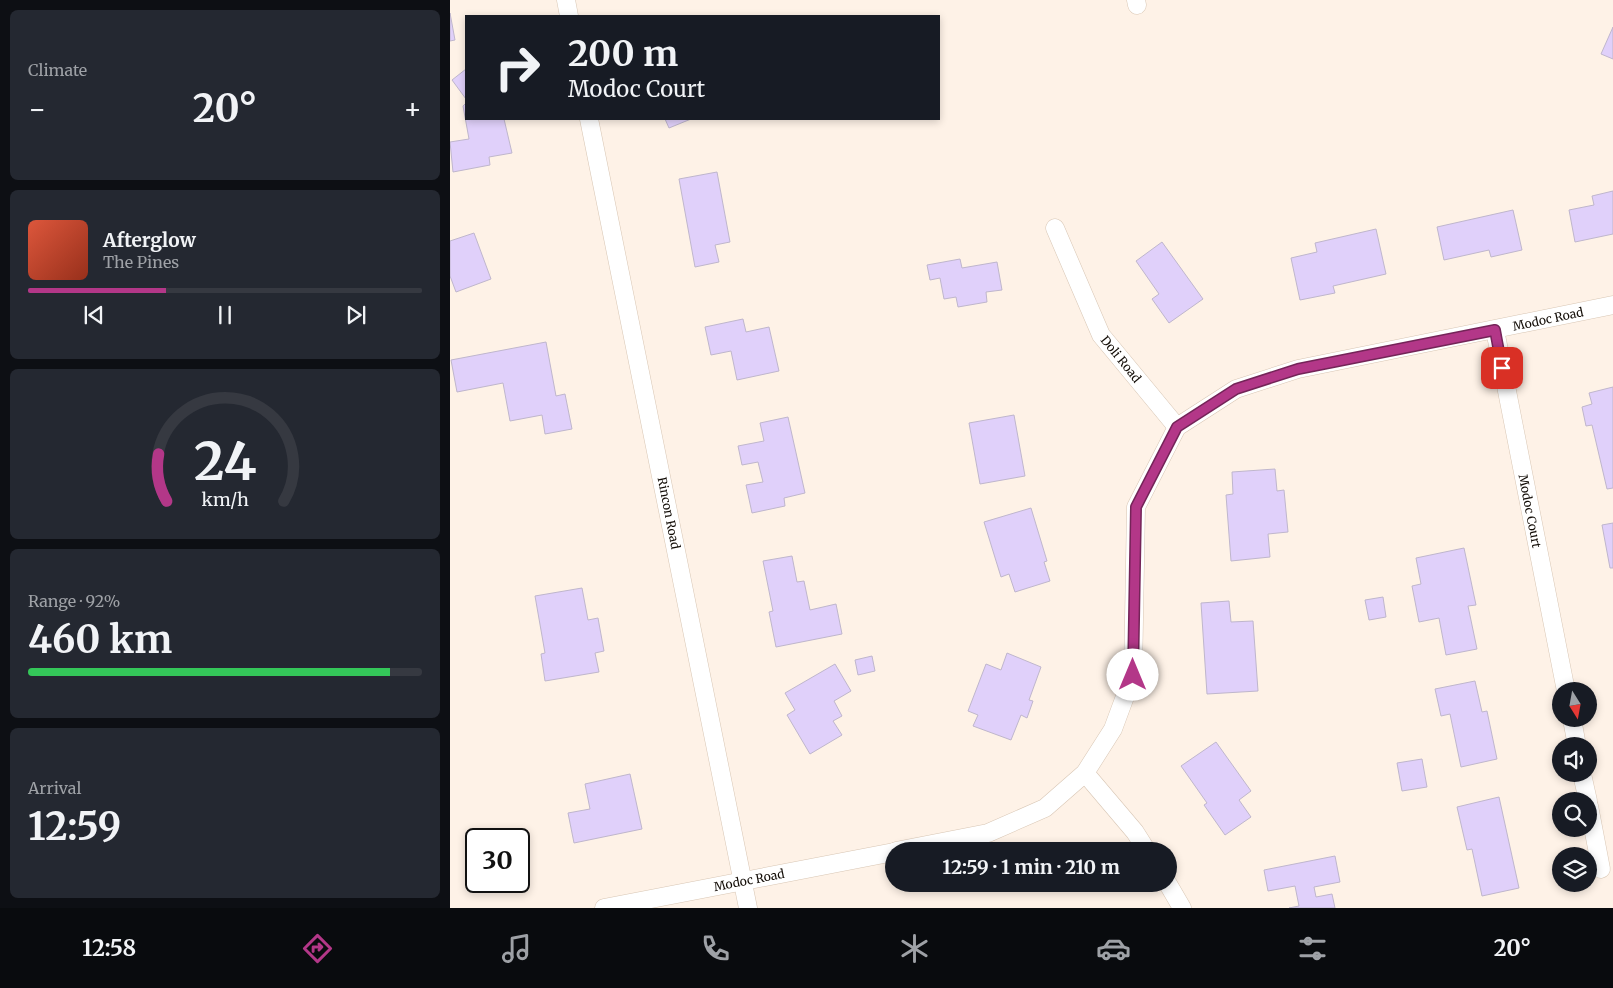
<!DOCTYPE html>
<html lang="en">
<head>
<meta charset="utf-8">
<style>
  :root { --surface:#171b24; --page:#242831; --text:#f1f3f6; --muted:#9ea1a6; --line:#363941; --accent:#b33788 }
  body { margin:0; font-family:Merriweather,serif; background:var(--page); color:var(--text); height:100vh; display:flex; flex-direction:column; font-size:19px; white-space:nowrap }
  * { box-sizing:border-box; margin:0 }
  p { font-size:16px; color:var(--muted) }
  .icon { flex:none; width:28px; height:28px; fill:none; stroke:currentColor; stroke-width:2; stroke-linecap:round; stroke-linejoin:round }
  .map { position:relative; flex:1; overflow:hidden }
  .side { display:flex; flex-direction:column; gap:10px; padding:10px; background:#0d0f14; width:450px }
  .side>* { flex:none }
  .top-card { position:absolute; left:15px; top:15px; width:475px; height:105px; border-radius:0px; box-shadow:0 2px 8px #0003; background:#171b24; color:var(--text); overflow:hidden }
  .needle { width:32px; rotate:169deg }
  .fabs { position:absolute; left:1102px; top:682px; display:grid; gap:10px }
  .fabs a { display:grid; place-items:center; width:45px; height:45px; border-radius:50%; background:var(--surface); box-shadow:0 2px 8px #0003; font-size:25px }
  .speed { position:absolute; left:15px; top:828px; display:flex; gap:10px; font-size:25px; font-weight:700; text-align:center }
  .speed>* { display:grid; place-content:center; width:65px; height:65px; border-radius:50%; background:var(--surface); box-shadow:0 2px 8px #0003; line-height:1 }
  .speed .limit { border:2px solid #111; border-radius:8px; background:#fff; color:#111 }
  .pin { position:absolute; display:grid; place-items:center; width:42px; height:42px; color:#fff; margin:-21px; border-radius:10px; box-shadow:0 2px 8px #0006 }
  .me { position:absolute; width:55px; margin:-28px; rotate:0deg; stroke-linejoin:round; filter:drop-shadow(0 0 4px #0008) }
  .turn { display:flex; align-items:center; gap:18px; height:105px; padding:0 20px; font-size:22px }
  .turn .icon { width:65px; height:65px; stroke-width:2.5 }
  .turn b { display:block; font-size:35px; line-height:42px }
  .big { font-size:38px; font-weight:700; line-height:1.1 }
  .side .widget { flex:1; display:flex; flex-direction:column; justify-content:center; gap:8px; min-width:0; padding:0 18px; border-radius:8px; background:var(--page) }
  .side .dial { align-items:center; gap:0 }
  .dial svg { height:130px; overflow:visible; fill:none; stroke:var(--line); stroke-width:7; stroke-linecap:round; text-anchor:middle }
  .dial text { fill:var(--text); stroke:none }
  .song { display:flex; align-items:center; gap:15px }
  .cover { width:60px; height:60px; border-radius:8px; background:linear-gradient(135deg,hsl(10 70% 55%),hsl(10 70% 35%)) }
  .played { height:5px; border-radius:2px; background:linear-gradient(90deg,var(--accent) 35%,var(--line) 35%) }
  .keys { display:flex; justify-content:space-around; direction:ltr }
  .heat { display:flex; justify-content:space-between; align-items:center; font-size:28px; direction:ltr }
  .charge { height:8px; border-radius:4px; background:linear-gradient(90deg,#34c759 92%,var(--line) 0) }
  .trip { position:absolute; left:435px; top:842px; width:292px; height:50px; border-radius:25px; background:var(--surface); box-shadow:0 2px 8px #0003; font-weight:700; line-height:50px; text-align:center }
  .dock { display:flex; height:80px; justify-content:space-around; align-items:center; background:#090b0e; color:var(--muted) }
  .dock .icon { width:35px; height:35px }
  .dock .selected { color:var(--accent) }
  .dock b { font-size:22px; color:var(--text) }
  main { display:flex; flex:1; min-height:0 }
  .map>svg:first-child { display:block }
  .building { fill:#e0d0fa; stroke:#bfb6cc }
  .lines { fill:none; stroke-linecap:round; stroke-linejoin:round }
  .minor-casing { stroke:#d8c6b4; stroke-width:19 }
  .minor { stroke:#fff; stroke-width:18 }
  .route-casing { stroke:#742458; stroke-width:12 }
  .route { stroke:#b33788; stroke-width:9 }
  .labels { text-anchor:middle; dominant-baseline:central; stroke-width:5; stroke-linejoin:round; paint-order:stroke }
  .street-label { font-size:12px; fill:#120c06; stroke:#fff }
</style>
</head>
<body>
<main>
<section class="side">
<div class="widget"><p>Climate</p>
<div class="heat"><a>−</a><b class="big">20°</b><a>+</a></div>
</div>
<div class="widget">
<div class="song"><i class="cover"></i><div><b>Afterglow</b><p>The Pines</p></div></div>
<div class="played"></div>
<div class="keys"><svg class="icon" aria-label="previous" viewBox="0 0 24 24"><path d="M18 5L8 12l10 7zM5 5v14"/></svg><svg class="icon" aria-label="pause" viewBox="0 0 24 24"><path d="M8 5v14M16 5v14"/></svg><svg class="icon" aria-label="next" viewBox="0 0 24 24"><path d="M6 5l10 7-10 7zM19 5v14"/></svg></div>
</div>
<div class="widget dial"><svg viewBox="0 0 100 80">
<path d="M14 69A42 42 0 1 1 86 69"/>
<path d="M14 69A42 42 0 0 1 9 40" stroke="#b33788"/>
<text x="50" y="56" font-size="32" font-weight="700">24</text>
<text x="50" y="72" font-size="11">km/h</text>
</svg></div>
<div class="widget"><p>Range · 92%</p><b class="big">460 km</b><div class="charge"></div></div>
<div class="widget"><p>Arrival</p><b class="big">12:59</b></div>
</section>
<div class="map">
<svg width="1163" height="908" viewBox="0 0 1163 908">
  <rect width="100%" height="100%" fill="#fef2e7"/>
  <g class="building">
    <path d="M0,13L5,40L0,41Z"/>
    <path d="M1163,27V59L1151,54Z"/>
    <path d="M16,69V99L2,80Z"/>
    <path d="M16,103V119H54L62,153L39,157L40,165L3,172L0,142L19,139L13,106Z"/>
    <path d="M215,119H241L219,128Z"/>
    <path d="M267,172L280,242L265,245L269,262L245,267L229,179Z"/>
    <path d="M1163,191V234L1125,242L1119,210L1144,205L1142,196Z"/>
    <path d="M1063,210L1072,250L1041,257L1039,250L994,260L987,227Z"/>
    <path d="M926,229L936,274L883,286L885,293L850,300L841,258L867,252L865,243Z"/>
    <path d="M24,233L41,279L6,292L0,276V241Z"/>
    <path d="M712,242L753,299L719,323L702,299L709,294L686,261Z"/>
    <path d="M510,259L512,268L547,262L552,290L536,292L537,302L508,307L506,297L494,299L490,278L480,280L477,265Z"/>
    <path d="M293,319L296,332L319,327L329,371L287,380L281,351L261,355L255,327Z"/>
    <path d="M96,342L106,396L115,394L122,429L95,434L92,415L60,421L53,383L7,392L1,360Z"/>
    <path d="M1163,387V488L1157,489L1142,425L1136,426L1132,407L1142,404L1139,393Z"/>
    <path d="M564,415L575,476L530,484L519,423Z"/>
    <path d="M338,417L355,493L334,498L335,506L302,513L296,485L313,482L308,462L292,465L288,446L314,441L310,423Z"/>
    <path d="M825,469L827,491L834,490L838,532L818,534L820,557L781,561L776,495L783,494L782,472Z"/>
    <path d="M581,508L597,561L594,562L600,581L565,592L559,574L551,577L534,522Z"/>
    <path d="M1163,523V568H1160L1152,525Z"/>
    <path d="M1014,548L1026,605L1018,606L1027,649L996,655L989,618L969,622L962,586L971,584L966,558Z"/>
    <path d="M342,556L347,582L354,581L360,610L386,604L392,634L326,647L319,612L323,611L313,561Z"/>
    <path d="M132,588L138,620L148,618L154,651L145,653L149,672L95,681L91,654L95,653L85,596Z"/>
    <path d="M933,597L936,617L919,620L915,600Z"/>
    <path d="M779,601L781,622L803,621L808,691L757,694L751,603Z"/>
    <path d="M557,653L591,667L579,700L583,701L577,718L571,715L561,740L523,726L528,715L518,711L536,664L551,670Z"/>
    <path d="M422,656L425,671L408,675L405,660Z"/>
    <path d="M385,664L401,691L384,701L392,716L383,721L392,735L360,754L337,715L345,710L335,693Z"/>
    <path d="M1025,681L1032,712L1037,711L1047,759L1011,767L1000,714L991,716L985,689Z"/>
    <path d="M766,742L801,791L789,800L801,817L775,835L754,805L757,803L731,766Z"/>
    <path d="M972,759L977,787L952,791L947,763Z"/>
    <path d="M180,774L192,829L124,843L118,813L140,809L135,784Z"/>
    <path d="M1049,797L1069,888L1032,896L1022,849L1017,850L1007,807Z"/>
    <path d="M885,856L890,882L864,887L866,897L882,894L885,908H839L849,906L845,886L818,891L814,870Z"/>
  </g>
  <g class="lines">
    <defs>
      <g id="minor">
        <path d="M116,0L119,16"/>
        <path d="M686,0L687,5"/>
        <path d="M139,119L298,908"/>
        <path d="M605,228L651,335L727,427"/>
        <path d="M1045,330L1116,691"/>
        <path d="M1122,719L1127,746"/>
        <path d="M635,773L685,832L697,851"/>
        <path d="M1132,774L1138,801"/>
        <path d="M1139,806L1151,869"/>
        <path d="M446,851L538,833L595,808L635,773L663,729L683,675L686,507L727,427L786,389L848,369L1163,305"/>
        <path d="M718,884L732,908"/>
        <path d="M154,908L444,852"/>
      </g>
    </defs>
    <use href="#minor" class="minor-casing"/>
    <use href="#minor" class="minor"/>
  </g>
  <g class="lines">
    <defs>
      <path id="route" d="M683,675L686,507L727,427L786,389L848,369L1045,330L1052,368"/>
    </defs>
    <use href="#route" class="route-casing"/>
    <use href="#route" class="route"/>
  </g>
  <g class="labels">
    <g class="street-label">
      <text transform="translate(1098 319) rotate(-12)">Modoc Road</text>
      <text transform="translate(671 359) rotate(51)">Doli Road</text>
      <text transform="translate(1080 511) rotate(79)">Modoc Court</text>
      <text transform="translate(219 513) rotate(79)">Rincon Road</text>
      <text transform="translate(299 880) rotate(-11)">Modoc Road</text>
    </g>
  </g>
</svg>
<div class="fabs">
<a><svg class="needle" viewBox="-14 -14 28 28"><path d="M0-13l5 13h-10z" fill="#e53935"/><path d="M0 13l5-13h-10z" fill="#9ea1a6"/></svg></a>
<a><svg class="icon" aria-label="sound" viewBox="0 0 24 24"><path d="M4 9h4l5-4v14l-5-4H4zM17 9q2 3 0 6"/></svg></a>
<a><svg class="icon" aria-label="search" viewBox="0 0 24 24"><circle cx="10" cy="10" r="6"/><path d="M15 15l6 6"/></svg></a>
<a><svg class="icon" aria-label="layers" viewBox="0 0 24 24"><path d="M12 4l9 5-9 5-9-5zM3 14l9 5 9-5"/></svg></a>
</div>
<div class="speed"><div class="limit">30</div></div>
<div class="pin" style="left:1052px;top:368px;background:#d93025"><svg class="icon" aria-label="arrive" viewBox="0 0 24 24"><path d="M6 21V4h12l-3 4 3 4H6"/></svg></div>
<svg class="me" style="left:683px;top:675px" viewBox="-20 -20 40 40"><circle r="19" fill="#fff"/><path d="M0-13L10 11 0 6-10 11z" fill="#b33788"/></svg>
<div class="trip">12:59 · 1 min · 210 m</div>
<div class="top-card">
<div class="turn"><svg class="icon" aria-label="right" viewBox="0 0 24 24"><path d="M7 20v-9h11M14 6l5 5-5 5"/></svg><div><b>200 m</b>Modoc Court</div></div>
</div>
</div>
</main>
<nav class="dock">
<b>12:58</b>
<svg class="icon selected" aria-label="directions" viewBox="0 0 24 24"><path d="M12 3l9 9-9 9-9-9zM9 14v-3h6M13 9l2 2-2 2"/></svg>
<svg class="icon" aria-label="music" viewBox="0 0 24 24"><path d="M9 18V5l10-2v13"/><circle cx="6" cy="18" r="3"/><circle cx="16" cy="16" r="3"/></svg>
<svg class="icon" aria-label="phone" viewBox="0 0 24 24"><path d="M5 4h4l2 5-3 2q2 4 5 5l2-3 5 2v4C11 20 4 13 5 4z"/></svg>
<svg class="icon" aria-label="climate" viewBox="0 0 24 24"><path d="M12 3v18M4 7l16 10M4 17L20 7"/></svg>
<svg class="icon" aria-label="car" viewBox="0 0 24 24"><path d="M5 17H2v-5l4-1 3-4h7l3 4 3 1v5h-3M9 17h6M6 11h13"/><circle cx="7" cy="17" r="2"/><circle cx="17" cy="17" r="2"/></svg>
<svg class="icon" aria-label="filters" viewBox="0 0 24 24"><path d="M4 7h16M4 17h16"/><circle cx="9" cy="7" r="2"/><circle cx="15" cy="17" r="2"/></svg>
<b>20°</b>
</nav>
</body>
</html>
